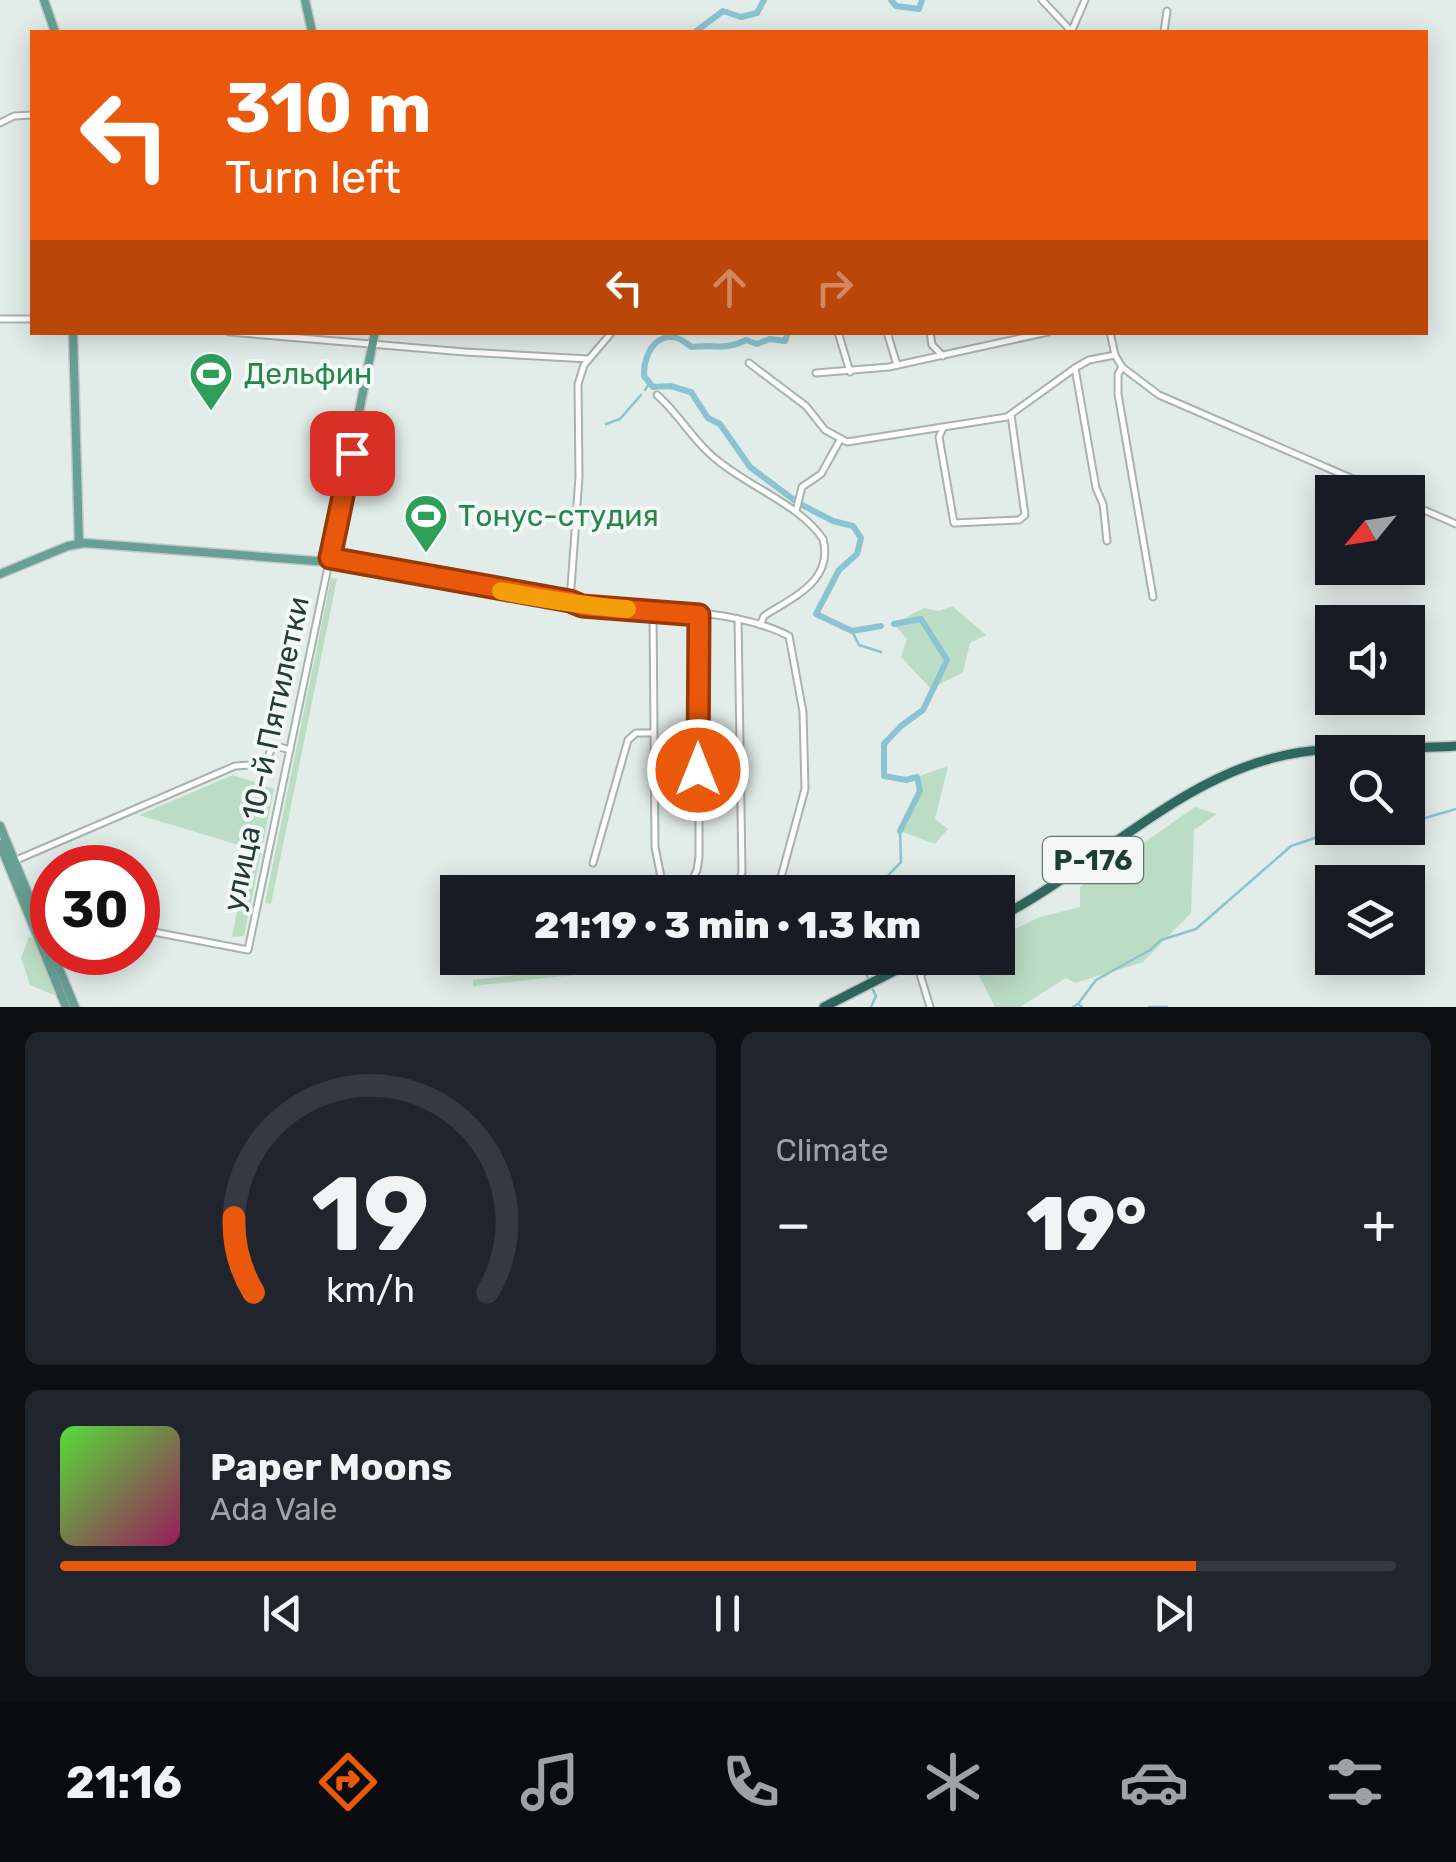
<!DOCTYPE html>
<html lang="en">
<head>
<meta charset="utf-8">
<style>
  :root { --surface:#171b24; --page:#20242c; --text:#f1f3f6; --muted:#9ea1a6; --line:#363941; --accent:#ea580c }
  body { margin:0; font-family:Rubik,sans-serif; background:var(--page); color:var(--text); height:100vh; display:flex; flex-direction:column; font-size:38px; white-space:nowrap }
  * { box-sizing:border-box; margin:0 }
  p { font-size:32px; color:var(--muted) }
  .icon { flex:none; width:55px; height:55px; fill:none; stroke:currentColor; stroke-width:2; stroke-linecap:round; stroke-linejoin:round }
  .map { position:relative; height:1007px; overflow:hidden }
  .side { display:flex; flex-direction:column; gap:25px; padding:25px; background:#0d0f14; flex:1 }
  .side>* { flex:none }
  .banner { position:absolute; left:30px; top:30px; width:1398px; height:305px; border-radius:0px; box-shadow:0 5px 25px #0003; background:#ea580c; color:#fff; overflow:hidden }
  .needle { width:65px; rotate:240deg }
  .fabs { position:absolute; left:1315px; top:475px; display:grid; gap:20px }
  .fabs a { display:grid; place-items:center; width:110px; height:110px; border-radius:0px; background:var(--surface); box-shadow:0 5px 25px #0003; font-size:50px }
  .speed { position:absolute; left:30px; top:845px; display:flex; gap:20px; font-size:50px; font-weight:700; text-align:center }
  .speed>* { display:grid; place-content:center; width:130px; height:130px; border-radius:50%; background:var(--surface); box-shadow:0 5px 25px #0003; line-height:1 }
  .speed .limit { border:15px solid #d22; background:#fff; color:#111 }
  .pin { position:absolute; display:grid; place-items:center; width:85px; height:85px; color:#fff; margin:-42px; border-radius:20px; box-shadow:0 5px 15px #0006 }
  .me { position:absolute; width:110px; margin:-55px; rotate:0deg; stroke-linejoin:round; filter:drop-shadow(0 0 8px #0008) }
  .turn { display:flex; align-items:center; gap:35px; height:210px; padding:0 30px; font-size:45px }
  .turn .icon { width:130px; height:130px; stroke-width:2.5 }
  .turn b { display:block; font-size:70px; line-height:85px }
  .lanes { display:flex; align-items:center; height:95px; padding:0 30px; background:#0003; justify-content:center; gap:50px; direction:ltr }
  .lanes .off { opacity:.35 }
  .big { font-size:75px; font-weight:800; line-height:1.1 }
  .side .card { flex:1; display:flex; flex-direction:column; justify-content:center; gap:15px; min-width:0; padding:0 35px; border-radius:15px; background:var(--page) }
  .side .dial { align-items:center; gap:0 }
  .dial svg { height:260px; overflow:visible; fill:none; stroke:var(--line); stroke-width:7; stroke-linecap:round; text-anchor:middle }
  .dial text { fill:var(--text); stroke:none }
  .song { display:flex; align-items:center; gap:30px }
  .cover { width:120px; height:120px; border-radius:15px; background:linear-gradient(135deg,hsl(110 70% 55%),hsl(330 70% 35%)) }
  .played { height:10px; border-radius:5px; background:linear-gradient(90deg,var(--accent) 85%,var(--line) 85%) }
  .keys { display:flex; justify-content:space-around; direction:ltr }
  .heat { display:flex; justify-content:space-between; align-items:center; font-size:55px; direction:ltr }
  .side .tiles { flex:1; display:grid; gap:25px; grid-template-columns:1fr 1fr }
  .card:last-child { grid-column:span 2 }
  .trip { position:absolute; left:440px; top:875px; width:575px; height:100px; border-radius:0px; background:var(--surface); box-shadow:0 5px 25px #0003; font-weight:800; line-height:100px; text-align:center }
  .menu { display:flex; height:160px; justify-content:space-around; align-items:center; background:#090b0e; color:var(--muted) }
  .menu .icon { width:70px; height:70px }
  .menu .on { color:var(--accent) }
  .menu b { font-size:45px; color:var(--text) }
  .map>svg:first-child { display:block }
  .green { fill:#bcddc5 }
  .lines { fill:none; stroke-linecap:round; stroke-linejoin:round }
  .stream { stroke:#8bc3d0; stroke-width:2.5 }
  .river { stroke:#8bc3d0; stroke-width:6 }
  .minor-casing { stroke:#a5b4af; stroke-width:9 }
  .major-casing { stroke:#c1c9c7; stroke-width:11 }
  .highway-casing { stroke:#c1c9c7; stroke-width:12 }
  .minor { stroke:#fff; stroke-width:5 }
  .major { stroke:#68a093; stroke-width:8 }
  .highway { stroke:#2f685e; stroke-width:9 }
  .route-casing { stroke:#983908; stroke-width:25 }
  .route { stroke:#ea580c; stroke-width:18 }
  .slow { stroke:#f59e0b; stroke-width:18 }
  .labels { text-anchor:middle; dominant-baseline:central; stroke-width:8; stroke-linejoin:round; paint-order:stroke }
  .shield { fill:#f3f8f6; stroke:#617570; stroke-width:2.5 }
  .shield-label { font-size:28px; font-weight:bold; fill:#223d36 }
  .leisure-label { font-size:30px; fill:#27864d; stroke:#f3f8f6; text-anchor:start }
  .street-label { font-size:30px; fill:#223d36; stroke:#f3f8f6 }
</style>
</head>
<body>
<div class="map">
<svg width="1456" height="1007" viewBox="0 0 1456 1007">
  <rect width="100%" height="100%" fill="#e2ece8"/>
  <g class="green">
    <path d="M331,578L337,579L271,904L265,903Z"/>
    <path d="M952,606L986,635L970,643L963,672L931,689L901,657L907,639L894,624L924,608L939,611Z"/>
    <path d="M948,766L935,819L948,829L935,844L900,831L920,791L917,777Z"/>
    <path d="M233,775L274,789L244,936L232,937L249,848L139,815Z"/>
    <path d="M1195,807L1217,814L1194,830L1191,913L1143,962L1075,983L1066,978L1020,1007H995L970,958H998V937L1040,917L1080,907V887Z"/>
    <path d="M29,937H33L56,996L30,985L21,958Z"/>
    <path d="M662,958H728L473,986V980Z"/>
  </g>
  <g class="lines">
    <g class="stream">
      <path d="M645,390L649,384"/>
      <path d="M606,424L620,419L641,395"/>
      <path d="M852,631L859,645L881,652"/>
      <path d="M1408,823L1456,809"/>
      <path d="M872,892L901,862L900,831"/>
      <path d="M863,958L861,963L868,978"/>
      <path d="M1078,1004L1096,980L1150,950L1161,940L1196,929L1291,846L1345,828"/>
      <path d="M871,1007L876,996L871,986"/>
      <path d="M1073,1007L1078,1004L1082,1007"/>
      <path d="M1149,1007H1167"/>
    </g>
    <g class="river">
      <path d="M891,0L896,6L919,9L922,0"/>
      <path d="M695,32L723,11L741,17L757,13L764,0"/>
      <path d="M788,332L785,341L770,339L757,344L746,340C724,351 715,344 691,347C665,323 643,347 644,376L653,387L670,386L691,392L708,418L720,424L750,467L794,500"/>
      <path d="M802,505L833,521L853,526L861,538L857,554L839,570L816,614L852,631L881,626"/>
      <path d="M894,624L921,619L947,660L923,710L901,726L884,744V776L906,780L917,777L920,791L900,831"/>
    </g>
    <defs>
      <g id="minor">
        <path d="M1042,0L1072,32"/>
        <path d="M1072,30L1085,0"/>
        <path d="M1164,32L1167,11"/>
        <path d="M0,123L14,116L32,115"/>
        <path d="M0,319H32"/>
        <path d="M229,332L465,352L589,359"/>
        <path d="M838,332L850,372"/>
        <path d="M887,332L897,365"/>
        <path d="M930,332L932,345L943,356"/>
        <path d="M1110,332L1115,355L1122,367L1159,395L1383,492"/>
        <path d="M749,363L806,406L825,430L847,442L1007,417L1075,368L1089,360L1115,355"/>
        <path d="M1122,367L1118,374V394L1153,597"/>
        <path d="M1075,368L1096,488L1103,504L1107,541"/>
        <path d="M816,373L889,367L1048,332"/>
        <path d="M657,395C677,412 690,436 710,454C743,485 799,503 823,539C834,581 793,597 764,616L760,625"/>
        <path d="M943,428L939,437L954,523L1019,520L1025,515L1011,415"/>
        <path d="M1408,503L1456,524"/>
        <path d="M796,511L802,487L821,474L840,440"/>
        <path d="M330,559L570,601L582,606C645,610 733,607 789,636L803,712L805,789L777,892"/>
        <path d="M570,601L579,477L578,384L584,365L612,332"/>
        <path d="M653,611L655,847L661,877L658,892"/>
        <path d="M14,861L235,766L250,765L268,757L273,745L290,750"/>
        <path d="M593,863L628,740L636,733H653"/>
        <path d="M686,892L697,870L699,857V615"/>
        <path d="M736,892L742,872L738,619"/>
        <path d="M36,908L52,912"/>
        <path d="M138,929L248,950L329,562L416,577"/>
        <path d="M47,937L52,921"/>
        <path d="M930,1007L920,974L948,958"/>
      </g>
      <g id="major">
        <path d="M44,0L55,32"/>
        <path d="M305,0L312,32"/>
        <path d="M73,332L79,544"/>
        <path d="M0,574L68,546L84,543L329,562L375,332"/>
        <path d="M0,826L75,1007"/>
        <path d="M0,844L66,1007"/>
      </g>
      <g id="highway">
        <path d="M998,918C1089,871 1174,783 1273,758C1333,742 1395,751 1456,746"/>
        <path d="M824,1007L920,958"/>
      </g>
    </defs>
    <use href="#minor" class="minor-casing"/>
    <use href="#major" class="major-casing"/>
    <use href="#highway" class="highway-casing"/>
    <use href="#minor" class="minor"/>
    <use href="#major" class="major"/>
    <use href="#highway" class="highway"/>
  </g>
  <g class="lines">
    <defs>
      <path id="route" d="M352,453L330,558L570,601L582,606L699,615L698,770"/>
    </defs>
    <use href="#route" class="route-casing"/>
    <use href="#route" class="route"/>
    <path class="slow" d="M501,591C544,599 584,606 627,609"/>
  </g>
  <defs>
    <symbol id="stadium-pin" viewBox="-11 -11 22 30"><path d="M0 17L-7.5 6A9.5 9.5 0 1 1 7.5 6Z" fill="#2e9e5b" stroke="#f3f8f6"/><path d="M0-5a6.5 5 0 1 0 0 10a6.5 5 0 1 0 0-10ZM-3.5-1.8h7v3.6h-7Z" fill="#fff"/></symbol>
  </defs>
  <g fill-rule="evenodd">
    <use href="#stadium-pin" x="186" y="349" width="50" height="68"/>
    <use href="#stadium-pin" x="401" y="491" width="50" height="68"/>
  </g>
  <g class="labels">
    <rect class="shield" x="1043" y="837" width="100" height="46" rx="8"/>
    <g class="shield-label">
      <text x="1093" y="860">Р-176</text>
    </g>
    <g class="leisure-label">
      <text x="244" y="374">Дельфин</text>
      <text x="458" y="516">Тонус-студия</text>
    </g>
    <g class="street-label">
      <text transform="translate(266 754) rotate(-78)">улица 10-й Пятилетки</text>
    </g>
  </g>
</svg>
<div class="fabs">
<a><svg class="needle" viewBox="-14 -14 28 28"><path d="M0-13l5 13h-10z" fill="#e53935"/><path d="M0 13l5-13h-10z" fill="#9ea1a6"/></svg></a>
<a><svg class="icon" aria-label="sound" viewBox="0 0 24 24"><path d="M4 9h4l5-4v14l-5-4H4zM17 9q2 3 0 6"/></svg></a>
<a><svg class="icon" aria-label="search" viewBox="0 0 24 24"><circle cx="10" cy="10" r="6"/><path d="M15 15l6 6"/></svg></a>
<a><svg class="icon" aria-label="layers" viewBox="0 0 24 24"><path d="M12 4l9 5-9 5-9-5zM3 14l9 5 9-5"/></svg></a>
</div>
<div class="speed"><div class="limit">30</div></div>
<div class="pin" style="left:352px;top:453px;background:#d93025"><svg class="icon" aria-label="arrive" viewBox="0 0 24 24"><path d="M6 21V4h12l-3 4 3 4H6"/></svg></div>
<svg class="me" style="left:698px;top:770px" viewBox="-20 -20 40 40"><circle r="17" fill="#ea580c" stroke="#fff" stroke-width="3"/><path d="M0-11L8 9 0 5-8 9z" fill="#fff"/></svg>
<div class="trip">21:19 · 3 min · 1.3 km</div>
<div class="banner">
<div class="turn"><svg class="icon" aria-label="left" viewBox="0 0 24 24"><path d="M17 20v-9H6M10 6l-5 5 5 5"/></svg><div><b>310 m</b>Turn left</div></div>
<div class="lanes"><svg class="icon" aria-label="left" viewBox="0 0 24 24"><path d="M17 20v-9H6M10 6l-5 5 5 5"/></svg><svg class="icon off" aria-label="ahead" viewBox="0 0 24 24"><path d="M12 20V5M6 11l6-6 6 6"/></svg><svg class="icon off" aria-label="right" viewBox="0 0 24 24"><path d="M7 20v-9h11M14 6l5 5-5 5"/></svg></div>
</div>
</div>
<section class="side">
<div class="tiles">
<div class="card dial"><svg viewBox="0 0 100 80">
<path d="M14 69A42 42 0 1 1 86 69"/>
<path d="M14 69A42 42 0 0 1 8 46" stroke="#ea580c"/>
<text x="50" y="56" font-size="32" font-weight="700">19</text>
<text x="50" y="72" font-size="11">km/h</text>
</svg></div>
<div class="card"><p>Climate</p>
<div class="heat"><a>−</a><b class="big">19°</b><a>+</a></div>
</div>
<div class="card">
<div class="song"><i class="cover"></i><div><b>Paper Moons</b><p>Ada Vale</p></div></div>
<div class="played"></div>
<div class="keys"><svg class="icon" aria-label="previous" viewBox="0 0 24 24"><path d="M18 5L8 12l10 7zM5 5v14"/></svg><svg class="icon" aria-label="pause" viewBox="0 0 24 24"><path d="M8 5v14M16 5v14"/></svg><svg class="icon" aria-label="next" viewBox="0 0 24 24"><path d="M6 5l10 7-10 7zM19 5v14"/></svg></div>
</div>
</div>
</section>
<nav class="menu">
<b>21:16</b>
<svg class="icon on" aria-label="directions" viewBox="0 0 24 24"><path d="M12 3l9 9-9 9-9-9zM9 14v-3h6M13 9l2 2-2 2"/></svg>
<svg class="icon" aria-label="music" viewBox="0 0 24 24"><path d="M9 18V5l10-2v13"/><circle cx="6" cy="18" r="3"/><circle cx="16" cy="16" r="3"/></svg>
<svg class="icon" aria-label="phone" viewBox="0 0 24 24"><path d="M5 4h4l2 5-3 2q2 4 5 5l2-3 5 2v4C11 20 4 13 5 4z"/></svg>
<svg class="icon" aria-label="climate" viewBox="0 0 24 24"><path d="M12 3v18M4 7l16 10M4 17L20 7"/></svg>
<svg class="icon" aria-label="car" viewBox="0 0 24 24"><path d="M5 17H2v-5l4-1 3-4h7l3 4 3 1v5h-3M9 17h6M6 11h13"/><circle cx="7" cy="17" r="2"/><circle cx="17" cy="17" r="2"/></svg>
<svg class="icon" aria-label="filters" viewBox="0 0 24 24"><path d="M4 7h16M4 17h16"/><circle cx="9" cy="7" r="2"/><circle cx="15" cy="17" r="2"/></svg>
</nav>
</body>
</html>
